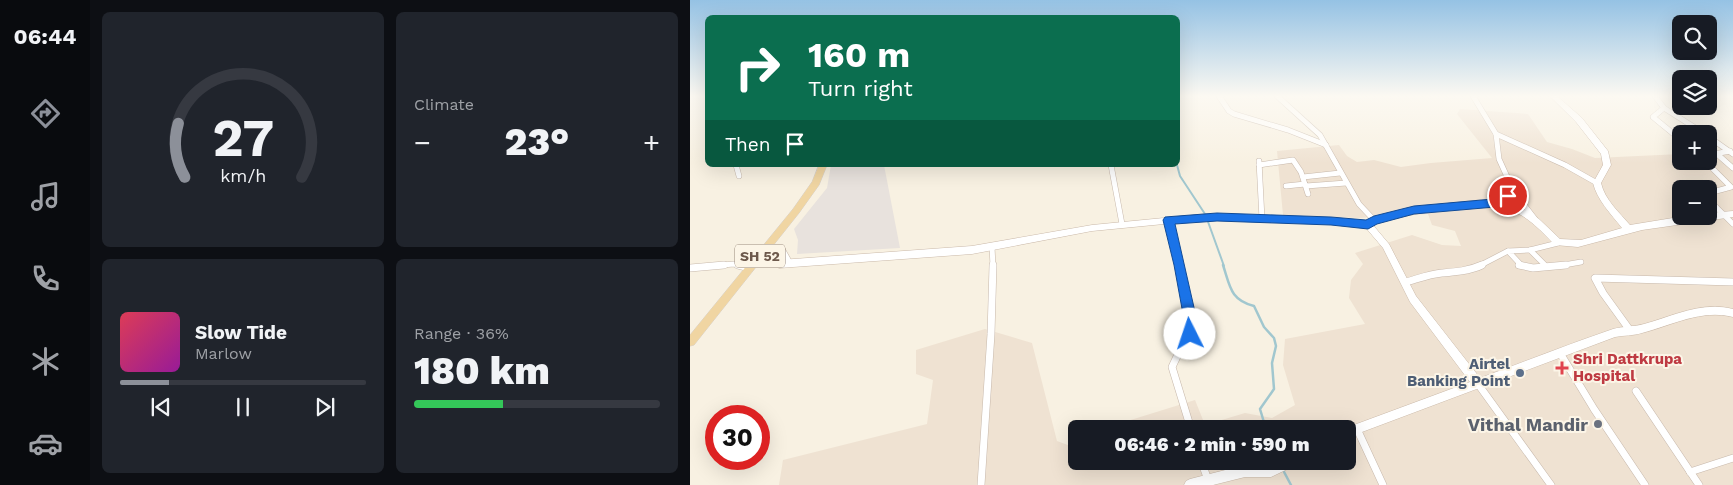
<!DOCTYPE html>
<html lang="en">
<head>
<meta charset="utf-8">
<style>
  :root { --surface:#171b24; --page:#20242c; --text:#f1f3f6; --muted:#9ea1a6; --line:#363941; --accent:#8c9099 }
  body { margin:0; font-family:"Work Sans",sans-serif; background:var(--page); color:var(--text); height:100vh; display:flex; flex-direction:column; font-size:19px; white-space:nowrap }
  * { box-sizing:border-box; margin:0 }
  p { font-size:16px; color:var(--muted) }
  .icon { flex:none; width:28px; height:28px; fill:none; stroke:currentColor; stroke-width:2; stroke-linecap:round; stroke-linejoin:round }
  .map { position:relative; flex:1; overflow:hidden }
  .panel { display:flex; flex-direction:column; gap:12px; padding:12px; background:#0d0f14; width:600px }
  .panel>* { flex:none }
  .hud { position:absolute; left:15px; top:15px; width:475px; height:152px; border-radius:8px; box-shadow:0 5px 20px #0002; background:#0b6e4f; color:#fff; overflow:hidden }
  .tools { position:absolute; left:982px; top:15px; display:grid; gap:10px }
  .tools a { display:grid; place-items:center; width:45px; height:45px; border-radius:8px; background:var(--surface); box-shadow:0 5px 20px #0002; font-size:25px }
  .speed { position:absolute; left:15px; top:405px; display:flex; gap:10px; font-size:25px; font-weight:700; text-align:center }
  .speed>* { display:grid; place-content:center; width:65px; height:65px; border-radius:50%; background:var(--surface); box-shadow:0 5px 20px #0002; line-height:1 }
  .speed .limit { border:8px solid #d22; background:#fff; color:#111 }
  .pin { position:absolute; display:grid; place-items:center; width:42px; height:42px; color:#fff; margin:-21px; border:2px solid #fff; border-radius:50%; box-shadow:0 1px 5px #0007 }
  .me { position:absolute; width:55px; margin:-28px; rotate:356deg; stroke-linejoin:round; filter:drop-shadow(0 0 4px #0008) }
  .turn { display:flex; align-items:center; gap:18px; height:105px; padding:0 20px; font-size:22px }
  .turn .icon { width:65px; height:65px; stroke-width:2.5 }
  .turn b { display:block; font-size:35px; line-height:42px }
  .then { display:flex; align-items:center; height:48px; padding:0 20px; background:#0003; gap:10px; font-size:19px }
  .big { font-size:38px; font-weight:800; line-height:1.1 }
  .panel .tile { flex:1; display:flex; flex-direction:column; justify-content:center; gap:8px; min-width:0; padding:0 18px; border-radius:8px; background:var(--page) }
  .panel .dial { align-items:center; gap:0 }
  .dial svg { height:130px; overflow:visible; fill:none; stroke:var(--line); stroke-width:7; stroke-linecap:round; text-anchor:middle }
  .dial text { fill:var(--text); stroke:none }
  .song { display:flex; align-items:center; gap:15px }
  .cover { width:60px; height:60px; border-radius:8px; background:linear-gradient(135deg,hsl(350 70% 55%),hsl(300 70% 35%)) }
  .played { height:5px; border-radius:2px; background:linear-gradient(90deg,var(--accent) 20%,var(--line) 20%) }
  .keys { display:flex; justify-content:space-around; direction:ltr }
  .heat { display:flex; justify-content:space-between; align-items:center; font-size:28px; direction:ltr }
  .charge { height:8px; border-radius:4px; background:linear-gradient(90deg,#34c759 36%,var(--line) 0) }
  .panel .tiles { flex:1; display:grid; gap:12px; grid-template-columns:repeat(2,1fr) }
  .trip { position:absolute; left:378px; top:420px; width:288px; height:50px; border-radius:8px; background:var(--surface); box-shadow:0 5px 20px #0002; font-weight:800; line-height:50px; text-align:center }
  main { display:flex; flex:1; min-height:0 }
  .tabs { display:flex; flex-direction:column; width:90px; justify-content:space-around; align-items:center; background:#090b0e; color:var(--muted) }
  .tabs .icon { width:35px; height:35px }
  .tabs .active { color:var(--accent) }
  .tabs b { font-size:22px; color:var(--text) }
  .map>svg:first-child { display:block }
  .residential { fill:#efe2d2; fill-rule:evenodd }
  .industrial { fill:#e8e2dd }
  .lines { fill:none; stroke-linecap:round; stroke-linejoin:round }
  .stream-far1 { stroke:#a1c7cf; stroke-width:2 }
  .stream { stroke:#a1c7cf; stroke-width:2.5 }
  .street-far1-casing { stroke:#c7b8ab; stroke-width:6 }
  .street-casing { stroke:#c7b8ab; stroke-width:8 }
  .secondary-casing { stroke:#cab9a9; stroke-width:1 }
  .primary-casing { stroke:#d6d1cd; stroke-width:1 }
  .street-far1 { stroke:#fff; stroke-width:5 }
  .street { stroke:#fff; stroke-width:7 }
  .secondary { fill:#fff; fill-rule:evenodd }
  .primary { fill:#f0d5a2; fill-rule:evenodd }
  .route { fill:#1a73e8; stroke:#114b97 }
  .health-dot { fill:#e0444e; stroke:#fcf5e7; stroke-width:2 }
  .service-dot { fill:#5c6f8a; stroke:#fcf5e7; stroke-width:2 }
  .worship-dot { fill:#6b7280; stroke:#fcf5e7; stroke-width:2 }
  .labels { text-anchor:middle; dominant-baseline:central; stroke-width:4; stroke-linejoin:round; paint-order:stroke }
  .shield { fill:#fcf5e7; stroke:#98887a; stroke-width:1 }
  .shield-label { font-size:14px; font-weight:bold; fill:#6d594c }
  .health-label { font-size:15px; font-weight:bold; fill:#be3a42; stroke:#fcf5e7; text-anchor:start }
  .service-label { font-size:15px; font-weight:bold; fill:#4e5e75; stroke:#fcf5e7; text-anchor:end }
  .near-worship-label { font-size:18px; font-weight:bold; fill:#5b616d; stroke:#fcf5e7; text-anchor:end }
</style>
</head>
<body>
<main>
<nav class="tabs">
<b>06:44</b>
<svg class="icon active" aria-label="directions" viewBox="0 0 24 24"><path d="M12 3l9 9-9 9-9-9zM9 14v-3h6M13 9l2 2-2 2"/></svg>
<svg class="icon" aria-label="music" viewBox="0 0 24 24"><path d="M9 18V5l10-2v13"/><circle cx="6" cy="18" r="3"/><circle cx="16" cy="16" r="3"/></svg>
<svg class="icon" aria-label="phone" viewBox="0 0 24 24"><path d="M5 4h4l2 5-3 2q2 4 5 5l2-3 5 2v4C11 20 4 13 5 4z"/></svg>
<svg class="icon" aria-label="climate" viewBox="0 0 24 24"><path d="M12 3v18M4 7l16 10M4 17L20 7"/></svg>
<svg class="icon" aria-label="car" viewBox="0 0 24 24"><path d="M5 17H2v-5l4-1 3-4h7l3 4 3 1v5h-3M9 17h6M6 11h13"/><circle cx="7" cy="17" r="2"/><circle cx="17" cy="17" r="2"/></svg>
</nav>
<section class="panel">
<div class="tiles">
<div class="tile dial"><svg viewBox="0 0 100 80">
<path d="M14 69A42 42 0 1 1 86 69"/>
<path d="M14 69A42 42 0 0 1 10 36" stroke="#8c9099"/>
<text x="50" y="56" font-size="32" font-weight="700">27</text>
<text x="50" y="72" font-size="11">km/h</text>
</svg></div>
<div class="tile"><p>Climate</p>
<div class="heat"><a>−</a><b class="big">23°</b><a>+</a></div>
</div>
<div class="tile">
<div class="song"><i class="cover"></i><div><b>Slow Tide</b><p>Marlow</p></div></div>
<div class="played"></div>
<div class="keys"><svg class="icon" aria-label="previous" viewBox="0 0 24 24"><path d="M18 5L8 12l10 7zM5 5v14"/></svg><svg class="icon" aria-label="pause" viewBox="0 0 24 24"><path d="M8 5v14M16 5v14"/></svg><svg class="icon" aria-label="next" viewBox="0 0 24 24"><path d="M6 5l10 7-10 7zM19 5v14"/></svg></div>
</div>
<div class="tile"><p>Range · 36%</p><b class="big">180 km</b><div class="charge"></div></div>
</div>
</section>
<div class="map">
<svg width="1043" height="485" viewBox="0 0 1043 485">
  <rect width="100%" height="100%" fill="#f8f1e2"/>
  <path class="residential" d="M770,109L838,114L857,142L882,149L905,158L991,154V161H1019V153L1043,152V485H89L93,460L237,424L243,380L226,374V350L295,329L342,343L367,441L386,448V461H656V429H428L431,423L505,400L515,425L555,413L582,418L605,405L593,365L595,339L675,324L659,298L661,280L673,264L665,253L722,235L752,245L771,246L765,231L742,225L738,214L669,218L593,215L587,151L649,145L657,156L667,162L684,160L711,167L741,163L802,158L767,114ZM991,189H1019V216H991Z"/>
  <path class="industrial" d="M141,165H194L210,248L107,254L108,240L104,229L137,188Z"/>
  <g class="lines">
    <g class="stream-far1">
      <path d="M487,165L490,176L515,214"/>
      <path d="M517,219L534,266"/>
    </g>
    <g class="stream">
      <path d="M533,265C540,286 540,300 564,306L574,327L584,338L586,346L582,363L584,389L570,409L576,429"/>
      <path d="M593,470L601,485"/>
    </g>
    <defs>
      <g id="street-far1">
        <path d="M529,96L539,111L544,114L598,130L636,145"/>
        <path d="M587,96L630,135L669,204L684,220"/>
        <path d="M783,96L806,134"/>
        <path d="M965,96L974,108L963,117L991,140"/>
        <path d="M974,108L1015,134"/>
        <path d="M1019,137L1043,154"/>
        <path d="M1027,154L1043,168"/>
        <path d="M1019,155L1040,151"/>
        <path d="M569,161L572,219"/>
        <path d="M1015,161L1041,187L1019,193"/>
        <path d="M46,165L49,176"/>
        <path d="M421,165L432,224"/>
        <path d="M569,165L603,160L611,172L618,194"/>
        <path d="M613,177L650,173"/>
        <path d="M596,186L615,184"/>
        <path d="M616,186L656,183"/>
        <path d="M824,192L845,219"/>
        <path d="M1019,200L1043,224"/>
        <path d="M805,203L824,192L809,159L806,134L875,165L907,183"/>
        <path d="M479,220L490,266"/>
        <path d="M302,247L303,266"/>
        <path d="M75,250L91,247L100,263"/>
        <path d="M840,250L856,266"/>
        <path d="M20,266L44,264L53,266"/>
        <path d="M789,266L818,251"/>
        <path d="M832,266L818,251L840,250L868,243"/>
        <path d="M868,266L891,262"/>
      </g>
      <g id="street">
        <path d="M48,265L60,268"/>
        <path d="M490,265L502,325L482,367L501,429"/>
        <path d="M829,265L843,268L876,265"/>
        <path d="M0,268L34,265"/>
        <path d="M716,282C727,279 740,274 752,273C765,272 779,271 792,265"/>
        <path d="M939,329L913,293L905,278L1043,282"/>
        <path d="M870,353L904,409L955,485"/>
        <path d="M788,384L861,485"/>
        <path d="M946,391L1009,485"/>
        <path d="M667,429L693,485"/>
        <path d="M511,461L520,485"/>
        <path d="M1000,472L1043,458"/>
        <path d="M291,485L301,334L303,265"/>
      </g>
      <g id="secondary">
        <path d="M860,96H867L892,118L918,151L921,165L911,183C915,200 929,212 940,225L995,216H1019V213L1043,211V217L952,230L888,247L865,245C852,232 838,216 820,210C789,198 719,215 687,223L683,225L699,244L726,296L790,378C834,362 879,344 923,329C933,326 944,327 954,324C983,316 1012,301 1043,309V317C1011,309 983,325 952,333C943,336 934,335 925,337L656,438V429H653L780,382L720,302L693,248L676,228L641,224L515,220L402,231L282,254L89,268L74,260L71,250L72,248H78L81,255L90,260L282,246L402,225L515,214L641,218L676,222L684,217L733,206L790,200H807L820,203L830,207L849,219L870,239L891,240L932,228C921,214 907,200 903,183L913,165L911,154L886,122Z"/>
        <path d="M589,461H627L625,465C619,467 614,467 608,465L607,463L606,465L581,477H555L523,485H494L496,481L500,479L555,465H580Z"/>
      </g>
      <path id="primary" d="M129,165H137L129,185L109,213L4,345L0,346V335L103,209L122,182Z"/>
    </defs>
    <use href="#street-far1" class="street-far1-casing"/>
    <use href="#street" class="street-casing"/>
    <use href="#secondary" class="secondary-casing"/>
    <use href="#primary" class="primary-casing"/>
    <use href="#street-far1" class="street-far1"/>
    <use href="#street" class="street"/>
    <use href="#secondary" class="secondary"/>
    <use href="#primary" class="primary"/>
  </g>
  <linearGradient id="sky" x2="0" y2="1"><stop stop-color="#95c2e4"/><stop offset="0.59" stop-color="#fcf9f2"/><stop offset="1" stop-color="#fcf9f2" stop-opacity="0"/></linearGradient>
  <rect width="1043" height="163" fill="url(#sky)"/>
  <path class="route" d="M818,192L824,196L822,199L805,207L724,214L687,224L678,229L641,225L527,221L485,224L508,325L505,338L500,339L496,338L494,334L495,325L484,265L473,220L475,217L527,213L641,217L676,220L684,216L724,206L803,199Z"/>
  <path class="health-dot" d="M869.5 360.5h5v5h5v5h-5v5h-5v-5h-5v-5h5z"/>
  <circle class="service-dot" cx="830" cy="373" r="5"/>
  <circle class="worship-dot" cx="908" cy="424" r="5"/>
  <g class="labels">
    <rect class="shield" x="45" y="244.5" width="50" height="23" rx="4"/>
    <g class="shield-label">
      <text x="70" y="256">SH 52</text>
    </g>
    <g class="health-label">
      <text x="883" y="359">Shri Dattkrupa<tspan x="883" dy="17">Hospital</tspan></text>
    </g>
    <g class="service-label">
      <text x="820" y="364">Airtel<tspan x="820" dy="17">Banking Point</tspan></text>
    </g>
    <g class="near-worship-label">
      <text x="898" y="424">Vithal Mandir</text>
    </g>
  </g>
</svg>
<div class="tools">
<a><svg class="icon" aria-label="search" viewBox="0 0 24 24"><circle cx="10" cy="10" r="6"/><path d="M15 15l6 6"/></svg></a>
<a><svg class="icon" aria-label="layers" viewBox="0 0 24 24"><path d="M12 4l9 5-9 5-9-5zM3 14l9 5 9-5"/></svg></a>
<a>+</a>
<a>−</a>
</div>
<div class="speed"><div class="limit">30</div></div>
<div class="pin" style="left:818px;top:196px;background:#d93025"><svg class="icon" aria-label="arrive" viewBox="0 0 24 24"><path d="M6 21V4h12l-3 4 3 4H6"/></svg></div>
<svg class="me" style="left:500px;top:334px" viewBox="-20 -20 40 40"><circle r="19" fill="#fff"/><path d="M0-13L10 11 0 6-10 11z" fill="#1a73e8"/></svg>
<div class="trip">06:46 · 2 min · 590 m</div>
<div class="hud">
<div class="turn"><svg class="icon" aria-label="right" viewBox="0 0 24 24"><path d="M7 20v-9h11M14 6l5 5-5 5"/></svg><div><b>160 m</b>Turn right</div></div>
<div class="then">Then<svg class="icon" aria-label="arrive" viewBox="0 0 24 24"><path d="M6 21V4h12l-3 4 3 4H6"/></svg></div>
</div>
</div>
</main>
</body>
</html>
